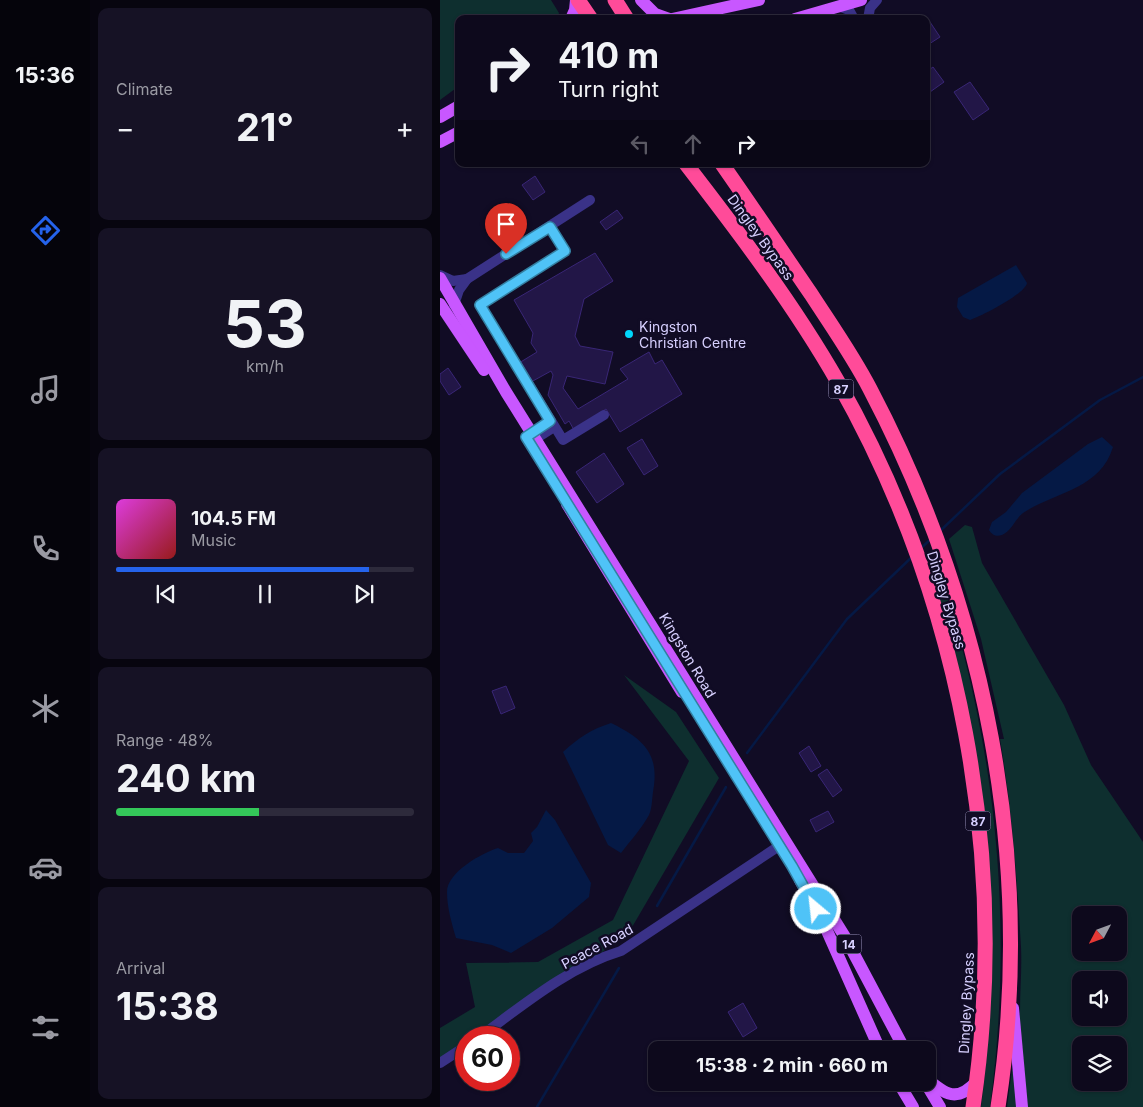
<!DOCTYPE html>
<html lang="en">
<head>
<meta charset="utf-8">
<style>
  :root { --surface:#0d091c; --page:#161225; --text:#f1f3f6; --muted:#9a9aa3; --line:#2d2a3b; --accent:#2563eb }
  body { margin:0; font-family:Inter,sans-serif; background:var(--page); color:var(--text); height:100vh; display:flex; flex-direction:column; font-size:19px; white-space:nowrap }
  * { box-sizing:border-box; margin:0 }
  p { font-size:16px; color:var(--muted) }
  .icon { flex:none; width:28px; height:28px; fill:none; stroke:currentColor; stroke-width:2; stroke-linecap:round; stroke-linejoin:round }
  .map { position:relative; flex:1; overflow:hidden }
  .drawer { display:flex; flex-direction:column; gap:8px; padding:8px; background:#07050f; width:350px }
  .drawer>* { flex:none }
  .top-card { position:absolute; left:15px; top:15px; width:475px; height:152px; border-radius:10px; box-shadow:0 1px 4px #0004,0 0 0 1px var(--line); background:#0d091c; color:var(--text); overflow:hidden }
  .needle { width:32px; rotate:229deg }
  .fabs { position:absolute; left:632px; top:906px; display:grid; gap:10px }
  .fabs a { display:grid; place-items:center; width:55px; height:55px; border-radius:10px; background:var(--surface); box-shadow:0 1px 4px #0004,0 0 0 1px var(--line); font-size:25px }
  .speed { position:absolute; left:15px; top:1026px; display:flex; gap:10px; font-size:25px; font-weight:700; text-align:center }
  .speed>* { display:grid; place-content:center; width:65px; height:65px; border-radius:50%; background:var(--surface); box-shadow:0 1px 4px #0004,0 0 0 1px var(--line); line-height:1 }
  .speed .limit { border:8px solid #d22; background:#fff; color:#111 }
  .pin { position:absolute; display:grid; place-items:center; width:42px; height:42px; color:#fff; margin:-51px -21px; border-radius:50% 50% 50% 0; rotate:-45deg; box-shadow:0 0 5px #0007 }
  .pin .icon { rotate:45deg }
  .me { position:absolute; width:55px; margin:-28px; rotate:332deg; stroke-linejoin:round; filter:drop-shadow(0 0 4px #0008) }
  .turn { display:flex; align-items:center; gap:18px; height:105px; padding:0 20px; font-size:22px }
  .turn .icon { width:65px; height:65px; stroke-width:2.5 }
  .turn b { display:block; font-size:35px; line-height:42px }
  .lanes { display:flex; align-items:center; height:48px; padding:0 20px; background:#0003; justify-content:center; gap:25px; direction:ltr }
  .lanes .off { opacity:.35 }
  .big { font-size:38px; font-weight:700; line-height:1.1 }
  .drawer .card { flex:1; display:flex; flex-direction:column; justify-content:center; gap:8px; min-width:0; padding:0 18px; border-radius:10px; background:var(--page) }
  .drawer .dial { align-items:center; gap:0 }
  .dial b { font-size:65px; line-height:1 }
  .song { display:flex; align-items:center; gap:15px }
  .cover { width:60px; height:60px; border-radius:8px; background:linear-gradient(135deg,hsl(300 70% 55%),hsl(0 70% 35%)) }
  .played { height:5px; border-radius:2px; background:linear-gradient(90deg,var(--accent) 85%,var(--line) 85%) }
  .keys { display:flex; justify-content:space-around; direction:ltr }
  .heat { display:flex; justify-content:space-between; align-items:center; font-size:28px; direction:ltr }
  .charge { height:8px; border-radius:4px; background:linear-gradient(90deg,#34c759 48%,var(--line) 0) }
  .trip { position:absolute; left:208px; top:1041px; width:288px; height:50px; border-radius:10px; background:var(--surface); box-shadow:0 1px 4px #0004,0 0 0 1px var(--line); font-weight:700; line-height:50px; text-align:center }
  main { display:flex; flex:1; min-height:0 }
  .dock { display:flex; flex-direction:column; width:90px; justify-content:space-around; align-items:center; background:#05040b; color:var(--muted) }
  .dock .icon { width:35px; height:35px }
  .dock .on { color:var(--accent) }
  .dock b { font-size:22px; color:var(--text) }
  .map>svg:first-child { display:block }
  .green { fill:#0e2f2f; fill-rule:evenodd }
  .water { fill:#051945 }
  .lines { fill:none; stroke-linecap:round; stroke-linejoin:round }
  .stream { stroke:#051945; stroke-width:2.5 }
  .building { fill:#221647; stroke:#392676 }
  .minor { stroke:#3a3288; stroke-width:10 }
  .major { stroke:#c857ff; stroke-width:12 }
  .highway { stroke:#ff4b99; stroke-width:15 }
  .route-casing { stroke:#337fa1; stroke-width:12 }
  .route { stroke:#4fc3f7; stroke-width:9 }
  .poi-dot { fill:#00d6fb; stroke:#110c25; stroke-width:2 }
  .labels { text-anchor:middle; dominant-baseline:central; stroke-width:5; stroke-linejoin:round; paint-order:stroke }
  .shield { fill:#110c25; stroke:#9c95be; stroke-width:1 }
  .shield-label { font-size:12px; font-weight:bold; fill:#d7d0ff }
  .street-label { font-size:14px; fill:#d7d0ff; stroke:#110c25 }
  .poi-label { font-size:14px; fill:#d7d0ff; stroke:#110c25; text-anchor:start }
</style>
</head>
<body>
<main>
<nav class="dock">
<b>15:36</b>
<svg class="icon on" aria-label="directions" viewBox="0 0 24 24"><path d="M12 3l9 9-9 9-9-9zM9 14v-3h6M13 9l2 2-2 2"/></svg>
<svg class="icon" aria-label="music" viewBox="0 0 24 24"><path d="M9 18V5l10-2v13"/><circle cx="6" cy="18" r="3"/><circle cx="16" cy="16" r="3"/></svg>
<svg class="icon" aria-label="phone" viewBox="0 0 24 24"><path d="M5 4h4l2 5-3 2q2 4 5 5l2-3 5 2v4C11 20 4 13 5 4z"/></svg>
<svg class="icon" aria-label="climate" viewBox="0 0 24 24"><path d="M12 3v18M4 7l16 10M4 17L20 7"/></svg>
<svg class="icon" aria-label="car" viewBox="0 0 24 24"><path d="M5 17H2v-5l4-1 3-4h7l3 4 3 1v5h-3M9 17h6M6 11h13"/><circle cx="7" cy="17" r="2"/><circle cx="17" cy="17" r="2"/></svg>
<svg class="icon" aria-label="filters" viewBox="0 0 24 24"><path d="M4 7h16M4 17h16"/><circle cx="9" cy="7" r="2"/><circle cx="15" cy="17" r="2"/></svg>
</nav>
<section class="drawer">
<div class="card"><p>Climate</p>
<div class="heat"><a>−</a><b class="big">21°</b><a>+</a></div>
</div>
<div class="card dial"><b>53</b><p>km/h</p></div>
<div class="card">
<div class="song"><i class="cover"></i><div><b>104.5 FM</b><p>Music</p></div></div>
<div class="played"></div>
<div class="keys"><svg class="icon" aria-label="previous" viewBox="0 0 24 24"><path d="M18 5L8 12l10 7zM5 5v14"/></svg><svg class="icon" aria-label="pause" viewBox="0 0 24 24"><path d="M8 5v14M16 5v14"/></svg><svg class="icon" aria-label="next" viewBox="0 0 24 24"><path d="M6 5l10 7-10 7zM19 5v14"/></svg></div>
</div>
<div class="card"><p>Range · 48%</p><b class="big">240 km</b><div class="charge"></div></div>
<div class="card"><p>Arrival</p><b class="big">15:38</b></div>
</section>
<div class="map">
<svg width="703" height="1107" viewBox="0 0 703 1107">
  <rect width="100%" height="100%" fill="#110c25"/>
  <g class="green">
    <path d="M0,0H111L119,13L117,19H19V86L0,100Z"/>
    <path d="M525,525L532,527L542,563L624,705L651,765L703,842V1107H586C584,1075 579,1043 580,1012C580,990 582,969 581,947C577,878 572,809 560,739H564L541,639L509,539ZM641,915H679V952H641ZM641,980H679V1018H641ZM641,1045H679V1082H641Z"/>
    <path d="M494,556C556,734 575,920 550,1107H541C566,914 548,747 488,562Z"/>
    <path d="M184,675L236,712L279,778L188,934L61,1023L37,1037L26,1038V1044L0,1060V1028L35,1007L26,963L98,962L173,920L249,761Z"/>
    <path d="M572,1070H574L578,1107H567Z"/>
  </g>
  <g class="water">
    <path d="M576,265L587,283C585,294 542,316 530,320L523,317L517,307L518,298Z"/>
    <path d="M662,437L673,447C660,490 614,492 583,513C575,519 572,531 562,535C556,537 552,535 549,530L552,522L566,512L582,493L648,444Z"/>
    <path d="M171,723C204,739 220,754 213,792C212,799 212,809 209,815C202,828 190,841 181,853L168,845L123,752C138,738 152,729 171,723Z"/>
    <path d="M106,810L115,820L151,883L149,897L112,928L71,953L52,945L16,938C12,924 7,908 7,892C7,872 42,853 58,848L68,853H84L93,841L91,833L97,827Z"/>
  </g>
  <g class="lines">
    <g class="stream">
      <path d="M499,532L560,474L660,400L703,377"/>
      <path d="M480,549L491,539"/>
      <path d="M307,753L407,619L473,556"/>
      <path d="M217,906L286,787"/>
      <path d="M97,1107L179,968"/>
    </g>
  </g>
  <g class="building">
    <path d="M488,19L500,37L486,46V20Z"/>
    <path d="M493,67L504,82L490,92L486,86V72Z"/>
    <path d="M530,82L549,109L533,120L514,92Z"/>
    <path d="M95,176L105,192L93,200L82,185Z"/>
    <path d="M177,210L183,218L166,230L160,222Z"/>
    <path d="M155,253L173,281L144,299L135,336L140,346L173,352L165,384L127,376L123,388L138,409L188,379L180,369L209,352L215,364L222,360L242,394L180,432L166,409L134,430L129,421L125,424L108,395L113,375L111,371L91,382L79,363L97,352L91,343L93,333L74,300Z"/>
    <path d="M8,368L21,387L9,395L0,381V374Z"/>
    <path d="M202,439L218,466L204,475L187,448Z"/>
    <path d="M164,453L184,484L157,503L136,472Z"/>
    <path d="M66,686L75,708L61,714L52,691Z"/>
    <path d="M369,746L381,766L371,772L359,753Z"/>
    <path d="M387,769L402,790L393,797L378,775Z"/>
    <path d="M388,811L394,822L376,832L370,820Z"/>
    <path d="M303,1003L317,1028L303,1037L288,1012Z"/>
  </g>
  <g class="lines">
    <g class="minor">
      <path d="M401,7L409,10L414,19"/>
      <path d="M428,19L430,8L437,0"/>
      <path d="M110,227L125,251L40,305L123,440L164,415"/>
      <path d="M0,275L13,281L27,279"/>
      <path d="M14,305L19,290L27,279L150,200"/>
      <path d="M89,443L114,427"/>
      <path d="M38,1038C82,1006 128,967 181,951L339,846"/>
      <path d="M0,1063L26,1046"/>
    </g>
    <g class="major">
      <path d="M201,0L215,14L229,19"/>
      <path d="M131,19L135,10L136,0"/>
      <path d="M232,19L319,0"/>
      <path d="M355,19L421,0"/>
      <path d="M0,117L19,106"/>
      <path d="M0,142L19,132"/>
      <path d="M0,278L66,392L405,937L465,1050"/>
      <path d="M0,304L44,370"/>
      <path d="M127,504L242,692"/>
      <path d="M360,880L384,924L440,1050"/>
      <path d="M573,1008L582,1107"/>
      <path d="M486,1078C506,1095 517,1103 537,1081"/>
      <path d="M458,1082L473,1107"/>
      <path d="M485,1082L500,1107"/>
    </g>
    <g class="highway">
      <path d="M138,0L151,19"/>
      <path d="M175,0L187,19"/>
      <path d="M246,164C300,234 354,305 398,382C521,599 570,860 533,1107"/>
      <path d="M282,164C312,207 341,250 371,294C391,325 413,356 430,389C545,608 596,862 558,1107"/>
    </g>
  </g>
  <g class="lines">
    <defs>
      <path id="route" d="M66,254L110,227L125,251L40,305L110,421L86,437L352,866L376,909"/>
    </defs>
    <use href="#route" class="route-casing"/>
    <use href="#route" class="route"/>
  </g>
  <circle class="poi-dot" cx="189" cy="334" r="5"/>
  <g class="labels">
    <g class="shield">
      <rect x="388.5" y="379.5" width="25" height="19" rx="4"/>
      <rect x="525.5" y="811.5" width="25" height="19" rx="4"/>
      <rect x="396.5" y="934.5" width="25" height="19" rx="4"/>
    </g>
    <g class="shield-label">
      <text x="401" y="389">87</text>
      <text x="538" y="821">87</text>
      <text x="409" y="944">14</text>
    </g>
    <g class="street-label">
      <text transform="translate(321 237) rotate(54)">Dingley Bypass</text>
      <text transform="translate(507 600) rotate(73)">Dingley Bypass</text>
      <text transform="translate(248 655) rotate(59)">Kingston Road</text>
      <text transform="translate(157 946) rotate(-28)">Peace Road</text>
      <text transform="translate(526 1003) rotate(-87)">Dingley Bypass</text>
    </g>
    <g class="poi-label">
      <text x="199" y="326">Kingston<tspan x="199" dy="16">Christian Centre</tspan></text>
    </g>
  </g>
</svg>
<div class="fabs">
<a><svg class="needle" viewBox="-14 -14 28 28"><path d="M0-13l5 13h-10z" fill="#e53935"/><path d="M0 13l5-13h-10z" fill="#9a9aa3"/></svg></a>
<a><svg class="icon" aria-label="sound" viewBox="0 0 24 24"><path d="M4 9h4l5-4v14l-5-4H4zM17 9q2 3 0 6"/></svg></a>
<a><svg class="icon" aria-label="layers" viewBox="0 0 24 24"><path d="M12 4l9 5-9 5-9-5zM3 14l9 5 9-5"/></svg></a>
</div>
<div class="speed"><div class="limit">60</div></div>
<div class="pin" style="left:66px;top:254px;background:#d93025"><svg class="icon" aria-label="arrive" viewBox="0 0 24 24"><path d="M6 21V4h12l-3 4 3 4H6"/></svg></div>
<svg class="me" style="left:376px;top:909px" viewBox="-20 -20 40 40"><circle r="17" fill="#4fc3f7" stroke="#fff" stroke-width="3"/><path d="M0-11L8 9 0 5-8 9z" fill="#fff"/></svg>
<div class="trip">15:38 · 2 min · 660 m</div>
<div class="top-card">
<div class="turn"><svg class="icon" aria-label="right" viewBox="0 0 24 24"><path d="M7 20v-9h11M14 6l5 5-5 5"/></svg><div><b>410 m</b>Turn right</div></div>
<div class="lanes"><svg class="icon off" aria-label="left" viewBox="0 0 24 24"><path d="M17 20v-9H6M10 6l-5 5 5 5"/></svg><svg class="icon off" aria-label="ahead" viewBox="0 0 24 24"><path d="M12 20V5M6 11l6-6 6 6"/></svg><svg class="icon" aria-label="right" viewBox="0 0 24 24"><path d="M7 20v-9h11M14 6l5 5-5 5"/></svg></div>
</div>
</div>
</main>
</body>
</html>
